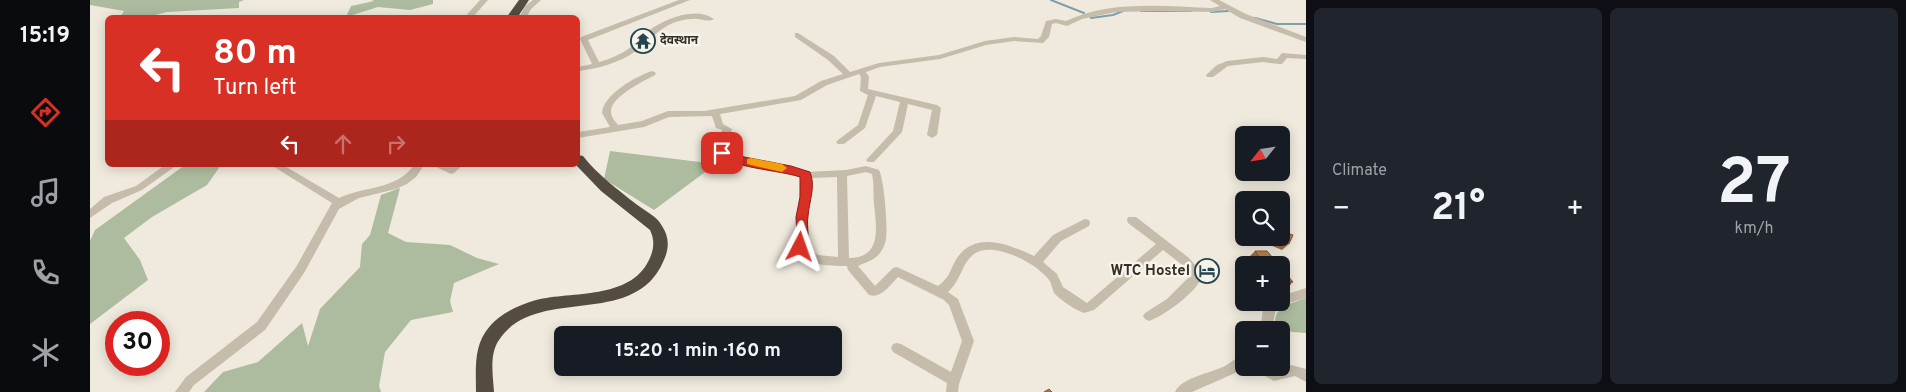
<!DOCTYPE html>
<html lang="en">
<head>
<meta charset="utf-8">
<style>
  :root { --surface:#171b24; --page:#20242c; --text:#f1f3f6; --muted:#9ea1a6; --accent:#d93025 }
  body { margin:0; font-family:Overpass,"Noto Sans Devanagari",sans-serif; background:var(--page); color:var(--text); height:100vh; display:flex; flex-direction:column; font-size:19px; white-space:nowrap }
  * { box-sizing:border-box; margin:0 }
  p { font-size:16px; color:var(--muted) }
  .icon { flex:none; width:28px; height:28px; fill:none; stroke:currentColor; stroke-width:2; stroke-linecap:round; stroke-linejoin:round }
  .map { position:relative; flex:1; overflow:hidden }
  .drawer { display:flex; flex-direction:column; gap:8px; padding:8px; background:#0d0f14; width:600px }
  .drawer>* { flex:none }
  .banner { position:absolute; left:15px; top:15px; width:475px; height:152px; border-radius:8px; box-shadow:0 2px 12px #0003; background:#d93025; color:#fff; overflow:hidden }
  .needle { width:32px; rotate:240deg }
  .tools { position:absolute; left:1145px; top:126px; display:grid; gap:10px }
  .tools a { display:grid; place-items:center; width:55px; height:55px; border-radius:8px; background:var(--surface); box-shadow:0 2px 12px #0003; font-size:25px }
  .speed { position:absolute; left:15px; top:311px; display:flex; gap:10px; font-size:25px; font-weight:700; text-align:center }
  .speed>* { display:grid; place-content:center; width:65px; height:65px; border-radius:50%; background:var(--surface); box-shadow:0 2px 12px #0003; line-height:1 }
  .speed .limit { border:8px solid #d22; background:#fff; color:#111 }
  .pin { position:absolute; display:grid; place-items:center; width:42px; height:42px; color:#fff; margin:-21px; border-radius:10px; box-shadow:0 2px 8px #0006 }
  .me { position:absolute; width:55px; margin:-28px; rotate:4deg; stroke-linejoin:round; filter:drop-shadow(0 0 4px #0008) }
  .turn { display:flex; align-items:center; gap:18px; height:105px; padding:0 25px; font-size:22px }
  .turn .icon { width:65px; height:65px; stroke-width:2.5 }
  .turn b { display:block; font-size:35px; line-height:42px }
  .lanes { display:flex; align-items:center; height:48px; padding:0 25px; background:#0003; justify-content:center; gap:25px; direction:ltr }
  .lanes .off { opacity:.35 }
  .big { font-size:38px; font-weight:700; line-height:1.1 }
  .drawer .widget { flex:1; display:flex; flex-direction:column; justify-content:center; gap:8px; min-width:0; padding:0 18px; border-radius:8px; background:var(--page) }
  .drawer .dial { align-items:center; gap:0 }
  .dial b { font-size:65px; line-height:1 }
  .heat { display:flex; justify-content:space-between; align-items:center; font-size:28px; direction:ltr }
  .drawer .tiles { flex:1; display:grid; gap:8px; grid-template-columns:repeat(2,1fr) }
  .trip { position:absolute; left:464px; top:326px; width:288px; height:50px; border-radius:8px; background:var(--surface); box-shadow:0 2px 12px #0003; font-weight:700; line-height:50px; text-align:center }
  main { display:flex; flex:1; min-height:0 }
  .menu { display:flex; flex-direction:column; width:90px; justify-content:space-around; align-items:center; background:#090b0e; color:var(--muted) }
  .menu .icon { width:35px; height:35px }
  .menu .active { color:var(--accent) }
  .menu b { font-size:22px; color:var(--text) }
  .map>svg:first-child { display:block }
  .green { fill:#adbc9f }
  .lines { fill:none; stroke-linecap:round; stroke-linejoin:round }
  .stream { stroke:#809fa8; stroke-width:2 }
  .minor { fill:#c5bcab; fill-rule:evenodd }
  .highway { fill:#544b41; fill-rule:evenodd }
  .wall { fill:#9d6d48 }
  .building { fill:#b77f54; stroke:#80593b }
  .route { fill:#d93025; stroke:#8d1f18 }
  .slow { fill:#f59e0b }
  .labels { text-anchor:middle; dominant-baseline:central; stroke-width:5; stroke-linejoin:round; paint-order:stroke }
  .far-poi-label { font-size:12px; font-weight:bold; fill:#342f29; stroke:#f7f3e9; text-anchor:start }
  .poi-label { font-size:15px; font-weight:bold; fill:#342f29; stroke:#f7f3e9; text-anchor:end }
</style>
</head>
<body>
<main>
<nav class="menu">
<b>15:19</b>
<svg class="icon active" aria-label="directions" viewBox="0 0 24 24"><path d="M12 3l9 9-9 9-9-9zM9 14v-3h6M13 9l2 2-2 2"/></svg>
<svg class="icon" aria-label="music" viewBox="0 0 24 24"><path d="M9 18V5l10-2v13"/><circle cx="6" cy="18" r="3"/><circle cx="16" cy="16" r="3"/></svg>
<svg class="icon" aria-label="phone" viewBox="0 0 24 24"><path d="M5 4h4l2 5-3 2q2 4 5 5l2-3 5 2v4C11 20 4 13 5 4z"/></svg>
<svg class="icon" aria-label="climate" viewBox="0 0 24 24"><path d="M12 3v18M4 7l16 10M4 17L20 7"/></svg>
</nav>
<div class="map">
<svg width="1216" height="392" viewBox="0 0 1216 392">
  <rect width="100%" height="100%" fill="#efeadd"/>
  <g class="green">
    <path d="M0,0H154L149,2V8L77,12L58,17H30L34,11L0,5Z"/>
    <path d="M282,0H343V4L320,10L288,7L256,17L261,6L284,1Z"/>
    <path d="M520,151L626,164L564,210L514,179Z"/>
    <path d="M95,165H131L117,185L62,217L34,238L50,260L58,280L0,324V241L5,230Z"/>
    <path d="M310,188L298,233L316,242L360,245L387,258L409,264L364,283L360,301L363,312L321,320L295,352L289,386L291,392H114L133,372L168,362L212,323L218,346L230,309L270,267L272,244L280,235L291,195Z"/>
    <path d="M1216,298V333L1202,332L1185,325C1184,305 1201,304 1216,298Z"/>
  </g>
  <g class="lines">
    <g class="stream">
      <path d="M961,0L994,13"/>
      <path d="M1051,11H1101"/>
      <path d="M1121,12L1138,11"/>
      <path d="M1001,18L1023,15L1033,11"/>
      <path d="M1165,18L1187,24H1216"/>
    </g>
    <g class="minor">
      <path d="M390,0H398L382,18H374Z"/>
      <path d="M443,0H451L441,9L436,18H429L435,6Z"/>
      <path d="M589,0H600L498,40L509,62C520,59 532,54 541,47C547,42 552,36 558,31C575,19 605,6 624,19C618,23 609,18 602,19C595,19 589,21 583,23C567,30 559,42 546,51C529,63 507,69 488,71V67L502,64L490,39L491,37Z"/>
      <path d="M1120,0H1129L1156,14L1216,37V42L1150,18L1135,9L1122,12L1068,11L1026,12L992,19L977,26L966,23L962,24L959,37L953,43L924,41L896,45L850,59L790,67L776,72L779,77L778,89L847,105L851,108L847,135L842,138L837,135L842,110L818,104L812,132L784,162H778L776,160L778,158L803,131L810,102L786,96L775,128L754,144H748L746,142L748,140L768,125L778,95L770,91L771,77L769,74L737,85L711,100L630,114L633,124L642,129L637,152L638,154L716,172L756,170L776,166L789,170C794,179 798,228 796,239C795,244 793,249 790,253C784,261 775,262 768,266L785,286L803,268L807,267L848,286C861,276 859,271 867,258C886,230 920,245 944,256L963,235L995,219L999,220L1000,223L999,226L971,241L953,262L967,274L973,287L997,303L1066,244L1038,223L1037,220L1038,217H1046L1099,258L1113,274C1110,290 1074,316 1059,321L1055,319L1053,316L1055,313L1077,299L1101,275L1091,264L1073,250L1004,310L994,313C985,310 972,301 965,294C962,290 962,284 959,280C946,263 903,240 884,254C871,264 871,281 858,292L868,299L884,341L869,384L868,392H856L857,383L803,352L801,348L803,344L807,343L811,344L861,372L872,341L859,305L854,300L808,277C800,285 791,299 779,295L758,270L757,266C737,266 716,266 705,247L711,177L632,158L627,153L632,130L626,128L622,116L579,117L554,127L488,138V132L520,127L512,113C513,95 546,76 562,71L566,73L565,75C554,81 520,97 521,112C521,117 525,121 528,125L552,121L578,111H614L705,96L731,81L753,74L738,60L705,37V33H708L744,56L760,72L789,63L849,55L895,41L924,37L948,39L951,36L956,21L966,19L976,21C1019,0 1075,6 1122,8L1130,6ZM776,172L782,174L783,180C784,188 783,196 784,204C786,226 793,258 759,258L757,176ZM747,177L748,257L728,255L716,246L721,178Z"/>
      <path d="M1192,53L1216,55V59L1197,58L1192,64H1189L1173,62L1138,66L1123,77H1117L1116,75L1127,65L1137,61L1173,57L1187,59Z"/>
      <path d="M75,165H87L52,190L22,203L0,218V209L14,197L46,186Z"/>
      <path d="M181,165H193L249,198C274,186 307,190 324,165H334L326,177L317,184L306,189L269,198L249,209L214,273L175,330L104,385L99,392H85L96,377L167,322L206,267L242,203Z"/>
      <path d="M344,165L360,167L362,165H373L364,173L361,174L346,167Z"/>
      <path d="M1216,288V298L1192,305L1185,312L1182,330H1170L1173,310L1180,302H1191V296Z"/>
      <path d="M1154,355V368L1143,374L1102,392H1085C1091,378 1120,373 1133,367C1141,363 1146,357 1154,355Z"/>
      <path d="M1201,365L1216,369V382L1205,376L1184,381L1168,372L1166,368H1182L1185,369Z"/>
    </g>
    <g class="highway">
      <path d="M429,0H439L427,18H416Z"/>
      <path d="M488,155L493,156C508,175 527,189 546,204C555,211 567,216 572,226C580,238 579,250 573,262C543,330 446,284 409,340C399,354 403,376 404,392H386C386,369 383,345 400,326C411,313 429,305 446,300C482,291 540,300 559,260C564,250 565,240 560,230L511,191L486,165H488Z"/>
    </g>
  </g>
  <g class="wall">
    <path d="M1174,238H1191L1199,244L1192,250L1173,242Z"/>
    <path d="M1165,251L1189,265H1165L1159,257Z"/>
    <path d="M1191,268L1203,282L1194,290H1191Z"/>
  </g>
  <g class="building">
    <path d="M1191,231L1203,235L1199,244L1183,238H1191Z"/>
    <path d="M1165,251H1177L1189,265H1175Z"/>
    <path d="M1191,268L1203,282L1199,281L1201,284H1191Z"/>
    <path d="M959,389L962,392H954Z"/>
  </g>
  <path class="route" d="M632,150L649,156L701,166L720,172C726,186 719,202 718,216C716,228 721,238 715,251L710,252L704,247L707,238L706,217L710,197V177C690,170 639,168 627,153Z"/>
  <path class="slow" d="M661,158L692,164L697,168L692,172L657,164V159Z"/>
  <defs>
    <symbol id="temple-ring" viewBox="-11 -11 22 22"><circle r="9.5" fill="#f7f3e9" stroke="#244550" stroke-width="1.5"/><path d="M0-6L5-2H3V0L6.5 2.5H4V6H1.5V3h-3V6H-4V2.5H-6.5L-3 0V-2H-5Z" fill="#244550"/></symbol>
    <symbol id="hotel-ring" viewBox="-11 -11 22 22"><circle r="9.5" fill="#f7f3e9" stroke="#244550" stroke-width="1.5"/><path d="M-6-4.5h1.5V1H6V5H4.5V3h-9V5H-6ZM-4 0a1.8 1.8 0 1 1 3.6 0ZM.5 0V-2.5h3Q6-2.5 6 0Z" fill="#244550"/></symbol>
  </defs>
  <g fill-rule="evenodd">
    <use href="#temple-ring" x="539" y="27" width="28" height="28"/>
    <use href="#hotel-ring" x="1103" y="257" width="28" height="28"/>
  </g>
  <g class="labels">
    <g class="far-poi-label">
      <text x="570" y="41">देवस्थान</text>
    </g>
    <g class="poi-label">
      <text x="1100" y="271">WTC Hostel</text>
    </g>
  </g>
</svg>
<div class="tools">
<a><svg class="needle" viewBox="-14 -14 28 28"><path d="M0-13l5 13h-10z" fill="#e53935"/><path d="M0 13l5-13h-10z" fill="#9ea1a6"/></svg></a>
<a><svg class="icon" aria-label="search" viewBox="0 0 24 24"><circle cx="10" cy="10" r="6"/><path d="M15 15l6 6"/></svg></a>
<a>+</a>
<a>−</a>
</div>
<div class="speed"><div class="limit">30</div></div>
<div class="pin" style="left:632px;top:153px;background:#d93025"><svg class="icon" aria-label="arrive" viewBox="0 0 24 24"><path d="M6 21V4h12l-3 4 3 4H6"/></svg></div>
<svg class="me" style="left:710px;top:247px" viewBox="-20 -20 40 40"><path d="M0-17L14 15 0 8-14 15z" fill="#d93025" stroke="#fff" stroke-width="4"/></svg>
<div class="trip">15:20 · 1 min · 160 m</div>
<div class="banner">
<div class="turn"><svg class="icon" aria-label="left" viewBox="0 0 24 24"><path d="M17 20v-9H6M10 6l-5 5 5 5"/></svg><div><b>80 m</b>Turn left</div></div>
<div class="lanes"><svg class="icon" aria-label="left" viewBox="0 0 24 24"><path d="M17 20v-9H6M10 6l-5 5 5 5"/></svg><svg class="icon off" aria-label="ahead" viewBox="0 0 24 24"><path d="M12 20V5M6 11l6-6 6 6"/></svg><svg class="icon off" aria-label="right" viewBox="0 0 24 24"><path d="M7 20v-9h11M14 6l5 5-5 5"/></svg></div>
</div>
</div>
<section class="drawer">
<div class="tiles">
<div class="widget"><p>Climate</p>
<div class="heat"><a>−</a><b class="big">21°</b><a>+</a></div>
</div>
<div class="widget dial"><b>27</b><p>km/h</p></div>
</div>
</section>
</main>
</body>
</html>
